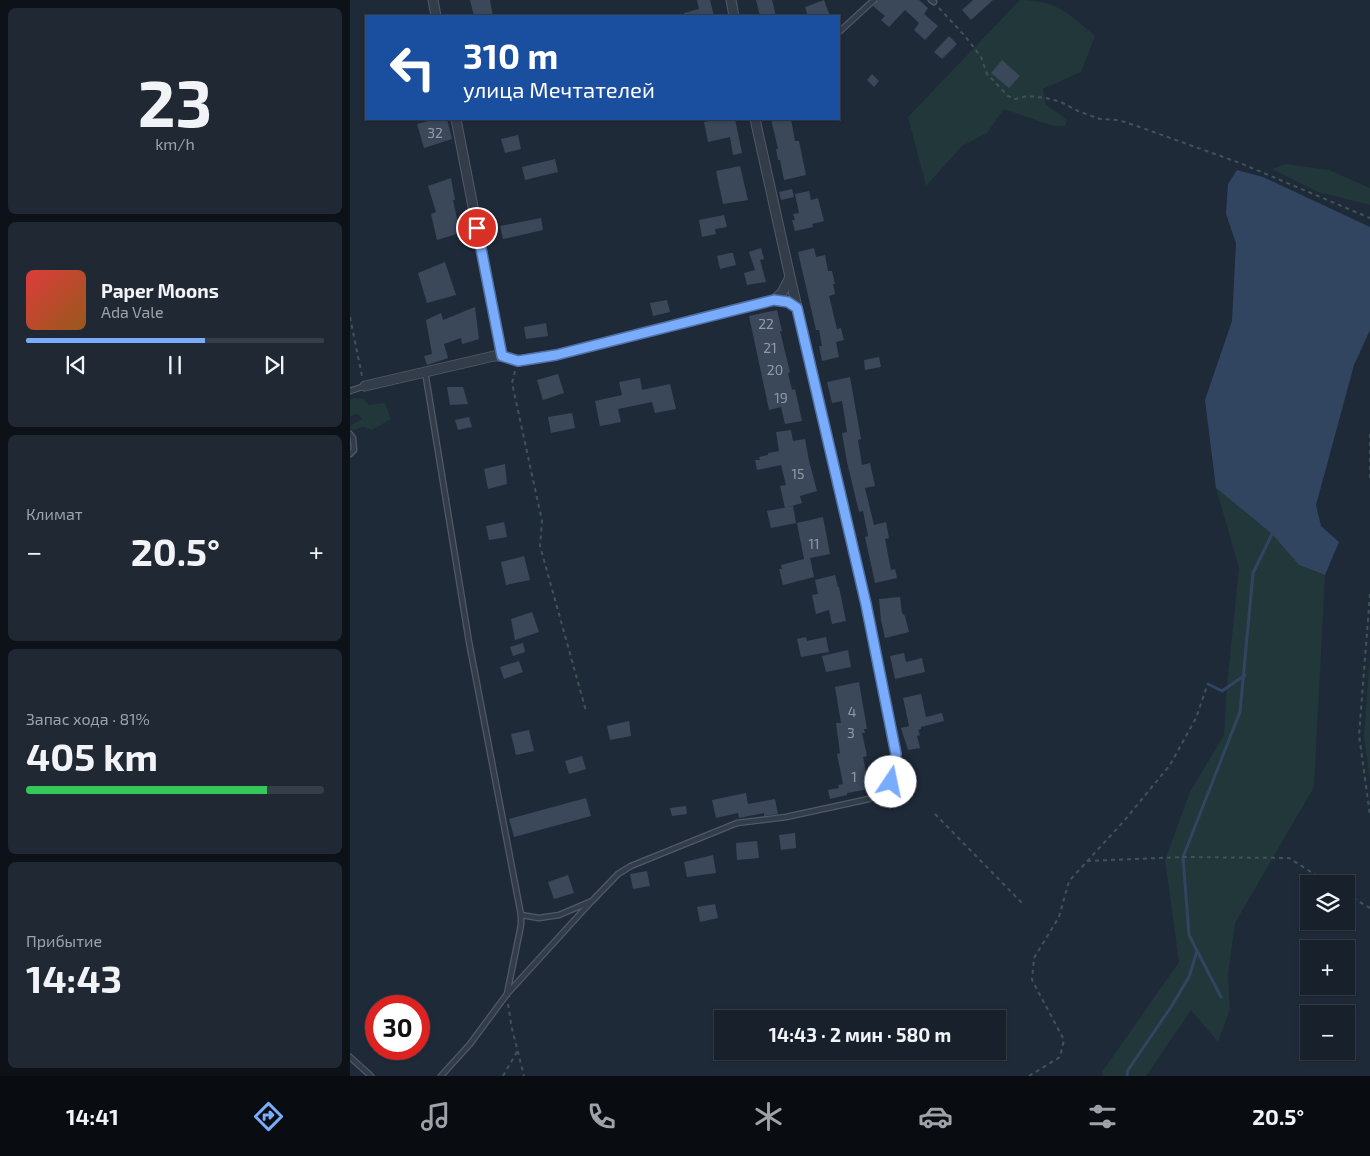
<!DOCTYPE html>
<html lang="ru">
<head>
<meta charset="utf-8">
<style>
  :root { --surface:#17202b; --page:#202833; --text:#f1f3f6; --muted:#9ea3a9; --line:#363e47; --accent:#7aacfe }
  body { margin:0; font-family:"Exo 2",sans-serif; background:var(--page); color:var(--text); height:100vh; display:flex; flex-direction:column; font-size:19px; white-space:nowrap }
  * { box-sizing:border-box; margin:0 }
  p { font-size:16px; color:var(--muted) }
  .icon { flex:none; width:28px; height:28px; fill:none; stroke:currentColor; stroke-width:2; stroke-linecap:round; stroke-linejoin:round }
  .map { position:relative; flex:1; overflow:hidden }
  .sheet { display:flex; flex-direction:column; gap:8px; padding:8px; background:#0d1218; width:350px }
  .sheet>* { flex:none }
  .guide { position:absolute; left:15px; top:15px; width:475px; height:105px; border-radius:0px; box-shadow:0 1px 4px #0004,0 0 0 1px var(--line); background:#1a4fa0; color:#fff; overflow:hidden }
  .fabs { position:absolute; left:950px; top:875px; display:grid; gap:10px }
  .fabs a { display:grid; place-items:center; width:55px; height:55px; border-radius:0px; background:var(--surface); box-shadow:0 1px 4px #0004,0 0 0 1px var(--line); font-size:25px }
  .speed { position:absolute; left:15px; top:995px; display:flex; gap:10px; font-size:25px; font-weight:700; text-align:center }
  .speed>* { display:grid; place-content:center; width:65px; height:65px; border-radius:50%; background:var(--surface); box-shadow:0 1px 4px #0004,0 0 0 1px var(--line); line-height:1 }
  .speed .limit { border:8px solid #d22; background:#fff; color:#111 }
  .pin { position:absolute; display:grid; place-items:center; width:42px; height:42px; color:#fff; margin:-21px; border:2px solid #fff; border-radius:50%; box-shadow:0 1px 5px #0007 }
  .me { position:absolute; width:55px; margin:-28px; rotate:11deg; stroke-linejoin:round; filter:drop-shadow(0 0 4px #0008) }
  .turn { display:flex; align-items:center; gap:18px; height:105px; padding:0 15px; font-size:22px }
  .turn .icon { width:65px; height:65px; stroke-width:2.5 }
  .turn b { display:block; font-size:35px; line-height:42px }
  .big { font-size:38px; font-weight:700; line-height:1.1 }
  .sheet .card { flex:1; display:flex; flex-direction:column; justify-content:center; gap:8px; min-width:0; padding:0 18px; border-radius:8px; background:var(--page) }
  .sheet .dial { align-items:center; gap:0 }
  .dial b { font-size:65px; line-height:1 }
  .song { display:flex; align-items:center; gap:15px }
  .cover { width:60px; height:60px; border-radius:8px; background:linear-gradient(135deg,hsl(0 70% 55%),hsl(30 70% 35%)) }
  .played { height:5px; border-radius:2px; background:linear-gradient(90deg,var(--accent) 60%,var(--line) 60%) }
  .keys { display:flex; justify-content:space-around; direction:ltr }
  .heat { display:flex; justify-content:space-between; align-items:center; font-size:28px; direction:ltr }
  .charge { height:8px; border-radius:4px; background:linear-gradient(90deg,#34c759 81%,var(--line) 0) }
  .trip { position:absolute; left:364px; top:1010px; width:292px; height:50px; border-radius:0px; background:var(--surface); box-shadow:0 1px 4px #0004,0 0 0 1px var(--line); font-weight:700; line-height:50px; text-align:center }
  .tabs { display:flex; height:80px; justify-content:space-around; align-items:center; background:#090d11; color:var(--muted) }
  .tabs .icon { width:35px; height:35px }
  .tabs .current { color:var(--accent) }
  .tabs b { font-size:22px; color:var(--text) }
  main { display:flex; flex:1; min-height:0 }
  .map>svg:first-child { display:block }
  .green { fill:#21373a }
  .water { fill:#314561 }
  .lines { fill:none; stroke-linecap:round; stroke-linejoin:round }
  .stream { stroke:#314561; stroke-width:3 }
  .building { fill:#3b4859 }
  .service-casing { stroke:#505967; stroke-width:7 }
  .minor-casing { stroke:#505967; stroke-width:11 }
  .path { stroke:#3e5457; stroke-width:2; stroke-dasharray:4 4; stroke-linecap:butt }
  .service { stroke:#333c49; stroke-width:4.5 }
  .minor { stroke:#333c49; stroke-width:9 }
  .route-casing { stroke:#4f70a5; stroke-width:12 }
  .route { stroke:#7aacfe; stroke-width:9 }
  .labels { text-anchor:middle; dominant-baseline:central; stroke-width:4; stroke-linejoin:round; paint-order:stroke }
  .number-label { font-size:14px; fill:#909aab }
</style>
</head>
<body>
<main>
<section class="sheet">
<div class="card dial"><b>23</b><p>km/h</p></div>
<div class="card">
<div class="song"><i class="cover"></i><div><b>Paper Moons</b><p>Ada Vale</p></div></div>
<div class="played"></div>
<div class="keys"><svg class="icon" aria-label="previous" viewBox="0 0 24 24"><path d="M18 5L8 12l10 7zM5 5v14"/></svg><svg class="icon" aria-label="pause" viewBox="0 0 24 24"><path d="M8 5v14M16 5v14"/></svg><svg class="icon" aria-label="next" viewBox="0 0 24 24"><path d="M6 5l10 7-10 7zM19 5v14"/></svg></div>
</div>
<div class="card"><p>Климат</p>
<div class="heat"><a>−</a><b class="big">20.5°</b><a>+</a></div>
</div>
<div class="card"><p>Запас хода · 81%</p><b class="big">405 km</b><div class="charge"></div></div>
<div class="card"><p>Прибытие</p><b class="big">14:43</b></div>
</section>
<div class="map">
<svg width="1020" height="1076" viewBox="0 0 1020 1076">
  <rect width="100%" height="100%" fill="#1f2a39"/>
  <g class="green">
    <path d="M670,0C707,0 719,14 745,36L731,72L693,89L696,105L717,119L715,126H703L654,109L637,133L612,146L576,186L558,117Z"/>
    <path d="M936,164L979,170L1020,188V205L968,192L922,169Z"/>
    <path d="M4,398L13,399L19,405L35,403L41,419L22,430L13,427L1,431L0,426L12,419L8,414L0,416V400Z"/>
    <path d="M866,488L922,534L949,565L975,575L964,787L885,923L878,975L880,1009L868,1042L841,1010L796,1076H753L752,1072L829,962L815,860L840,792L874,735L877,686L889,568Z"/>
    <path d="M1020,656V781L1014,736Z"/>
  </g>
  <path class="water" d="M887,170L913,177L1020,227V330L1004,365L966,505L971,526L989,542L975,575L949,565L922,534L866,488L855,400L882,321L886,243L876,214L878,184Z"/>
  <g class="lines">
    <g class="stream">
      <path d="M858,684L872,691L895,675"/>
      <path d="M871,997L839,935L833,857L890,712L903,573L922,534"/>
      <path d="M777,1076L778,1070L821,1007L839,977L847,951"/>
    </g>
  </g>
  <g class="building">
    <path d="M120,0H140L143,16H124Z"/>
    <path d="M347,0H360L364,16H334V13L349,9Z"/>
    <path d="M406,0H422L426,16H410Z"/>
    <path d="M474,0L480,16H458L455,7Z"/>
    <path d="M528,0H569L578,8L574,14L588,26L575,40L564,30L569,23L555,10L539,27L531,20L535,16L523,6Z"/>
    <path d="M623,0H643L621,20L612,10Z"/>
    <path d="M599,36L607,44L592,59L584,52Z"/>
    <path d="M652,60L670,76L659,88L641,73Z"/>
    <path d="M522,74L529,81L524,87L517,80Z"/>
    <path d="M85,119H97L102,139L74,148L67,124Z"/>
    <path d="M368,119H385L392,153L383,155L380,137L358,142L354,122Z"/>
    <path d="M421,119H441L445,141H449L456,175L434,180L430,160H428L426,149H428Z"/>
    <path d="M168,135L171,149L155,153L151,139Z"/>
    <path d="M205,159L208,172L175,180L172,167Z"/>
    <path d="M390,166L398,200L373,204L366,171Z"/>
    <path d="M101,178L105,200H103L110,233L87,240L81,214L86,212L78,186Z"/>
    <path d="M442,189L444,197L431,200L429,192Z"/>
    <path d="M459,191L461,200L468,198L474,221L462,224L463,227L445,231L442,220H445L443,214L449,213L445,194Z"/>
    <path d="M374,215L377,227L365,229L366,234L352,237L349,220Z"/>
    <path d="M191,218L193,230L153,239L150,226Z"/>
    <path d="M411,248L414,259L410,260L416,282L397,285L394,273L405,270L399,252Z"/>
    <path d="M464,248L466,257L475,255L478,271H482L485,284H483L485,294L479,296L487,329L491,328L494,340L486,342L489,357L472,361L469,346H472L469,330H466L448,252Z"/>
    <path d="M380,253H383L386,265L370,269L367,256Z"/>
    <path d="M95,262L106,295L77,303L68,273Z"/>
    <path d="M317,300L320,312L303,316L300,303Z"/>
    <path d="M125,307L129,339L112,344L111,338L94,344L98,358L77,365L74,356L82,354L76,320L91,313L93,320Z"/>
    <path d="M427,310L432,331H430L440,372L438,373L442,390L445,389L452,421L435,424L431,407L419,410L399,316Z"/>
    <path d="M196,323L198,336L176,339L174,327Z"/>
    <path d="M529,357L531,367L515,370L514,360Z"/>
    <path d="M208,374L214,393L193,400L187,380Z"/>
    <path d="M500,377L511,439L508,440L512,465L520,463L525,486L515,488L524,525L536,522L539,538L535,539L541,570L545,569L547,578L525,583L515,537L518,536L513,511L509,512L497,462L492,433L497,432L492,401L482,403L477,382Z"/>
    <path d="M290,378L292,390L320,384L326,409L305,413L302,402L268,409L271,422L250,426L245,401L272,395L269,382Z"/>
    <path d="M97,387H113L118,404L100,405Z"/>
    <path d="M222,413L225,428L201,433L198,417Z"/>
    <path d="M119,417L122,427L108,430L105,420Z"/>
    <path d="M441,430L443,441L455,439L459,461L467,491L450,496L452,503L435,508L430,486L436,485L431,465L407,470L405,460H410L409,457L418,455V453L429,451L426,432Z"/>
    <path d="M155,464L157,484L138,489L134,469Z"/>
    <path d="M443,506L446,523L421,528L417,511Z"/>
    <path d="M473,517L480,554L460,558L464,577L433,585L429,569H432L431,565L454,559L447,523Z"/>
    <path d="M154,522L157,537L139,540L136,526Z"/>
    <path d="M174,556L180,580L156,585L151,562Z"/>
    <path d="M485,575L488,587H489L496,621L482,624L479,610L466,614L462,595L468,594L465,580Z"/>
    <path d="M550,597L552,613L555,616L559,632L535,638L531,620L529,599Z"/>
    <path d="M182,612L189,632L165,640L161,619Z"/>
    <path d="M456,637L457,641L476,637L479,652L451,657L447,639Z"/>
    <path d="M173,643L175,652L163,656L160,647Z"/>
    <path d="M498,650L501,667L476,672L472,656Z"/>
    <path d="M554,653L556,662L572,658L575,672L545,679L540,656Z"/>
    <path d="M169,661L173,672L154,679L150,667Z"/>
    <path d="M509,682L517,729H514L515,733H512L517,756L513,757L519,789L497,793V795L480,799L478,790L489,788L488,785L493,784L487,754L490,753L486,723H491L485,687Z"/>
    <path d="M571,694L576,717L592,713L594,721L571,727V729L568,730L570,735L567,736L570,748L558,750L551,728L559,726L553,698Z"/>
    <path d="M279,721L281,736L260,740L257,726Z"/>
    <path d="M179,730L184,751L166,755L161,734Z"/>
    <path d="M232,756L236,769L219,774L215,761Z"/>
    <path d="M396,793L398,804L425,799L428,814L414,816V813L389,818L388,813L366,818L362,800Z"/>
    <path d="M236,798L241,816L164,837L159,819Z"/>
    <path d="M336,806L337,814L322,816L320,808Z"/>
    <path d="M445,833L446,848L431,850L429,835Z"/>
    <path d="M407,841L409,858L387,860L386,843Z"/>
    <path d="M363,855L366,873L337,877L334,862Z"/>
    <path d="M297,871L300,886L283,889L280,874Z"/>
    <path d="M218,875L224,893L204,899L198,882Z"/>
    <path d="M365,904L368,918L350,922L347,907Z"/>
  </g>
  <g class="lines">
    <defs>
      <g id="service">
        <path d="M581,0L584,2"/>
        <path d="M489,32L524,0"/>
        <path d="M75,371L119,642L171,915V925L157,994"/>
        <path d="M0,391L15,386"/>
        <path d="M0,434L3,438L4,450L0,454"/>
        <path d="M171,915L189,918L209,915L242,901L268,874L281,866L387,823L436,817L519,799L532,792L541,782"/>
        <path d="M0,1057L21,1076"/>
        <path d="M91,1076L120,1044L157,994L240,903"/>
      </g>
      <g id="minor">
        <path d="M83,0L86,16"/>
        <path d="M381,0L384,16"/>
        <path d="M106,119L152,356"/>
        <path d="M405,119L440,277L516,604L546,755L541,782"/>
        <path d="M424,300L432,293L440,277"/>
        <path d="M15,386L144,356H152L168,361L206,355L424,300L438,302L447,308"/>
      </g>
    </defs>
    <use href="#service" class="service-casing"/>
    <use href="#minor" class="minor-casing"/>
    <g class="path">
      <path d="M589,8L615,36L631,57L637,74L658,96L665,99L677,96L696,98L711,102L728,111L750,119L768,120L784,125L890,163L1020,218"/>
      <path d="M0,317L12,376"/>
      <path d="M165,371L162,383L192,521L190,546L236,711"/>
      <path d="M1020,434V482"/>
      <path d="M1020,594L1009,735L1020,815"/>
      <path d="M585,814L674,905"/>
      <path d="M737,861L833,857L939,858L980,884"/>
      <path d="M996,894L1020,908"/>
      <path d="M158,1004L162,1029L174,1076"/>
      <path d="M153,1076L168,1050"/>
      <path d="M679,1076L710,1057L714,1040L682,980L684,958L709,917L719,881L774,821L820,765L846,718L857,686"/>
    </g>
    <use href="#service" class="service"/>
    <use href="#minor" class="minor"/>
  </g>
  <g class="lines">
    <defs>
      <path id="route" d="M127,228L152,356L168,361L206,355L424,300L438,302L447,308L516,604L546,754L541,782"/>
    </defs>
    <use href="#route" class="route-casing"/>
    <use href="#route" class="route"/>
  </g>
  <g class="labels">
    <g class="number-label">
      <text x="85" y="132">32</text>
      <text x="416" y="323">22</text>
      <text x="420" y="347">21</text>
      <text x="425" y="369">20</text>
      <text x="431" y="397">19</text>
      <text x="448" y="473">15</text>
      <text x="464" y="543">11</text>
      <text x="502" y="711">4</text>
      <text x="501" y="732">3</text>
      <text x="504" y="776">1</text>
    </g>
  </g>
</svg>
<div class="fabs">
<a><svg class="icon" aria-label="layers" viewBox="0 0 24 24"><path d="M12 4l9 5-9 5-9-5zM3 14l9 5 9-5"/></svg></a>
<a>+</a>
<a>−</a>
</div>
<div class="speed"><div class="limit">30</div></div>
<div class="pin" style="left:127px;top:228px;background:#d93025"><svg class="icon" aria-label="arrive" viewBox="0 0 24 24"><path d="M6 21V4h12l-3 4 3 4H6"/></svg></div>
<svg class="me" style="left:541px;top:782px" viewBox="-20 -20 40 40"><circle r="19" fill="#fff"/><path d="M0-13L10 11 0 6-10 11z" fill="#7aacfe"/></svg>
<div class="trip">14:43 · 2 мин · 580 m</div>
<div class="guide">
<div class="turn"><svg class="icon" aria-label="left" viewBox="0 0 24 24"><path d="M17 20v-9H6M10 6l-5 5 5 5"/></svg><div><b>310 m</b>улица Мечтателей</div></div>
</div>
</div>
</main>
<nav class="tabs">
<b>14:41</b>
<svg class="icon current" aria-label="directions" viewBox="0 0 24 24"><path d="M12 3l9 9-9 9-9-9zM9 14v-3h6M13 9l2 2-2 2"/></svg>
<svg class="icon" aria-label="music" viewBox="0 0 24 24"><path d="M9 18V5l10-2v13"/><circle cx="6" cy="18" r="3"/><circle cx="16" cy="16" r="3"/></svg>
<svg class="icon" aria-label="phone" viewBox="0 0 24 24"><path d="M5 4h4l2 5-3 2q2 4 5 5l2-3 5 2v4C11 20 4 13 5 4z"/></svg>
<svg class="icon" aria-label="climate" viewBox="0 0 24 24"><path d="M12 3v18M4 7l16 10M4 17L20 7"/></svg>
<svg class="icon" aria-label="car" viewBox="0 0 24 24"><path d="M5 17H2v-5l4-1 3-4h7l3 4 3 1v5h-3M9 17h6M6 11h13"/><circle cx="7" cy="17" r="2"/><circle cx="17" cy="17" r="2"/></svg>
<svg class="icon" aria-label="filters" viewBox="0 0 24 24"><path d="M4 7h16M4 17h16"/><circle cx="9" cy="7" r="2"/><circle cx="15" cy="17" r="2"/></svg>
<b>20.5°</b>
</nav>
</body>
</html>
